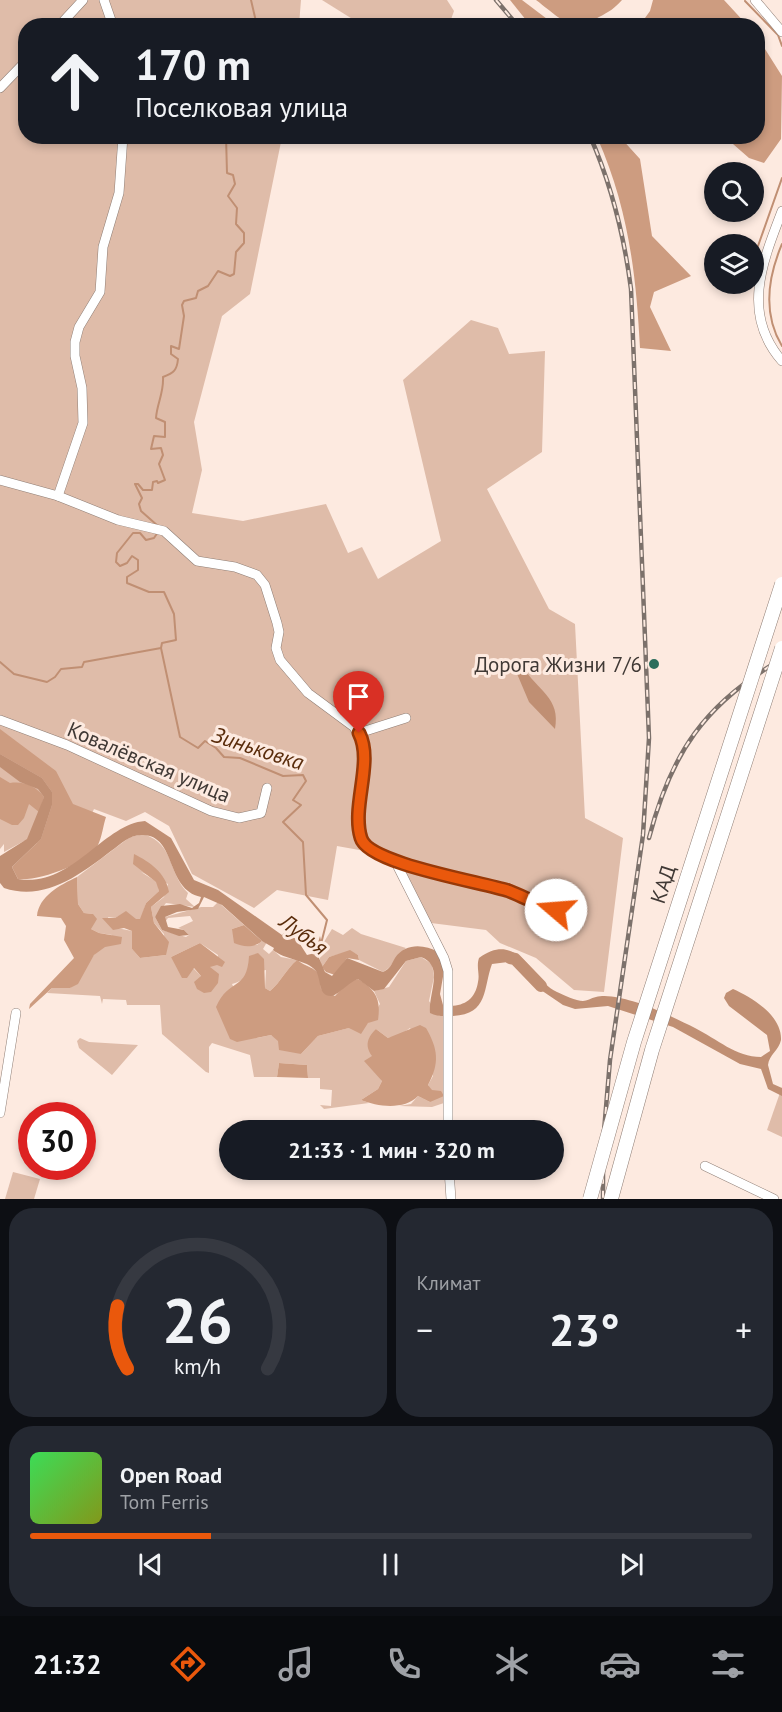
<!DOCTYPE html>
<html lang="ru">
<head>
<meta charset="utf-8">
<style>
  :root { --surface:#171b24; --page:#242831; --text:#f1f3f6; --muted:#9ea1a6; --line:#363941; --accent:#ea580c }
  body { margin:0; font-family:"PT Sans",sans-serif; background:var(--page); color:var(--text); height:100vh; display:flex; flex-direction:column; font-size:22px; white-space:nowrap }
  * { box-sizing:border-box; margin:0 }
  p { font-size:20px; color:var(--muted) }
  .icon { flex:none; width:33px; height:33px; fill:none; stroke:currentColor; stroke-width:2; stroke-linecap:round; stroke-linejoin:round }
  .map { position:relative; height:1199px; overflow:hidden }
  .drawer { display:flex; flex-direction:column; gap:9px; padding:9px; background:#0d0f14; flex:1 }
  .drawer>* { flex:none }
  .top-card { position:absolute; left:18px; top:18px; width:747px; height:126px; border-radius:24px; box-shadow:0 3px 9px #0003; background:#171b24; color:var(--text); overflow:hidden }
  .tools { position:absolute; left:704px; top:162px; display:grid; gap:12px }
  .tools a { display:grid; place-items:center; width:60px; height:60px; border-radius:50%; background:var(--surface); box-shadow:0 3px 9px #0003; font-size:30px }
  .speed { position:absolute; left:18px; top:1102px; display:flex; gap:12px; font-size:30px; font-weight:700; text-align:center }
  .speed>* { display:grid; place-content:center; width:78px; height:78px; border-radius:50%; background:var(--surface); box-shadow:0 3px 9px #0003; line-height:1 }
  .speed .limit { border:9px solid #d22; background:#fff; color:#111 }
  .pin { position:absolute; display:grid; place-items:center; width:51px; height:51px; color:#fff; margin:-62px -26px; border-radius:50% 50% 50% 0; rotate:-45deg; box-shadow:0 0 6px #0007 }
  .pin .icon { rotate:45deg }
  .me { position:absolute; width:66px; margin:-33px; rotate:288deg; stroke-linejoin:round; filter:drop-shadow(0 0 4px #0008) }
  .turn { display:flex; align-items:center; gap:21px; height:126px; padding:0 18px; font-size:27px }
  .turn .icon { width:78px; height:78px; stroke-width:2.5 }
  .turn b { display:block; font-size:42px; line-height:51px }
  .big { font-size:45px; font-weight:700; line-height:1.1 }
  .drawer .card { flex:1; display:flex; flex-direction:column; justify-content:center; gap:9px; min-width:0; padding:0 21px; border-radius:24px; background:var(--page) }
  .drawer .dial { align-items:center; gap:0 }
  .dial svg { height:156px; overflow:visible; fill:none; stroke:var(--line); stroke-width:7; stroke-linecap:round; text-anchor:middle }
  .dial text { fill:var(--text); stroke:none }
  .song { display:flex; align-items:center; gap:18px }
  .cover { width:72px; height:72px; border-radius:9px; background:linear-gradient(135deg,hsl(130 70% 55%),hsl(70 70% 35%)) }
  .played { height:6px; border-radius:3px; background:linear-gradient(90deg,var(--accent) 25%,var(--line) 25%) }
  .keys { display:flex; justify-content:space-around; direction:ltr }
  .heat { display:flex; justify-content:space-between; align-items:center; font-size:33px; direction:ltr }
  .drawer .tiles { flex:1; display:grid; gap:9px; grid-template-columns:1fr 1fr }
  .card:last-child { grid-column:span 2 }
  .trip { position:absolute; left:219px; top:1120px; width:345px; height:60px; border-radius:30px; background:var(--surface); box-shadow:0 3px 9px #0003; font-weight:700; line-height:60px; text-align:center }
  .tab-bar { display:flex; height:96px; justify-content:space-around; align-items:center; background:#090b0e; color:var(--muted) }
  .tab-bar .icon { width:42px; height:42px }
  .tab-bar .on { color:var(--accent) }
  .tab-bar b { font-size:27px; color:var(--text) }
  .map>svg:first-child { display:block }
  .green { fill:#dfbca9; fill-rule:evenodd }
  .forest { fill:#cd9c80 }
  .water { fill:#c08f73 }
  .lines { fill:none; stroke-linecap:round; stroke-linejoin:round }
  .stream { stroke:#c08f73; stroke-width:2 }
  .river { stroke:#c08f73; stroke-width:12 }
  .minor-casing { stroke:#8f7e75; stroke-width:10 }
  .minor { stroke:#fff; stroke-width:9 }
  .rail-casing { stroke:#7c716b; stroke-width:4.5 }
  .rail { stroke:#fdeae0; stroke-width:2; stroke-dasharray:7; stroke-linecap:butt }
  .highway-bridge-casing { stroke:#8f7e75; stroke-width:15; stroke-linecap:butt }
  .highway-bridge { stroke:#fff; stroke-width:14 }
  .route-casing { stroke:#983908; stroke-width:15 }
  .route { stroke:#ea580c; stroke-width:10 }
  .poi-dot { fill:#2b6d5c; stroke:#fdeae0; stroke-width:2 }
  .labels { text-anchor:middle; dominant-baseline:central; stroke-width:6; stroke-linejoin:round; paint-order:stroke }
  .poi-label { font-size:21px; fill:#403935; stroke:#fdeae0; text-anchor:end }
  .street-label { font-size:21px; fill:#403935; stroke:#fdeae0 }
  .water-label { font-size:22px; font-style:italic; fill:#5a2c0b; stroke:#fdeae0 }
</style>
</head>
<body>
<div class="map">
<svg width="782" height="1199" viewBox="0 0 782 1199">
  <rect width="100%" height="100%" fill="#fdeae0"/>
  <g class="green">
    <path d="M0,0H301L299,25L26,26V136L282,137L250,294L222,316L194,422L202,470L192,513L243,521L326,504L348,553L362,547L378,579L441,541L403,380L471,320L498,328L509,354L545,351L542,452L487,489L549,609L575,624L585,818L623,838L604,992L574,990L536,958L500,943L486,930L431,923L398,857L337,846L328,900L277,890L254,908L192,874L169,826L145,812L126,821L94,809L75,850L24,841L4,852V844L0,849Z"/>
    <path d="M322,0H447L454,11L449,25H362Z"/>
    <path d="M144,834C176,846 167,872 188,893L186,899L195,907L166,903L155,917L162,930L186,937L189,935L184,930L178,928L193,921L190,916L168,918L165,922V917L201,907H213L218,902L244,925L232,929L257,945L262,941L267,942L263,949L269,954L273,950L281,957L297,960C286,969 281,982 270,991L265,988L266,970C247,974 247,980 232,984L257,1038L271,1035L301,1054L318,1036L368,1023L380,1004L374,991L389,987L406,961L421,957L432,964L434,977L429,1001L439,1016H443L445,1026L447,1102L432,1107L399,1106L411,1104L418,1096L430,1102L431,1090L428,1085L433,1076L410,1028L399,1036L388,1038L376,1029L372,1055L382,1081L378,1089L361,1100L369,1103L324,1109L320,1105L331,1106L332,1090L320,1089V1078H308L307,1065L279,1063L277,1077H254L250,1055L212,1043L209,1047V1073L206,1072L162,1034L160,1005H127L126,1000L103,999L102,1004L100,996L47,993L52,988H70C80,978 85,968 93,956C100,947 105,947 112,935L99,933L91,929L93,914L84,913L78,904L77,877L130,837ZM141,872L168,884L164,897L151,907L154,923L164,934L166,955L140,958L132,949V931L112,927L108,917L115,918L126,912L136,920L141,919L146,903L159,891L157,882ZM200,943L218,955L217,965H211L197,989L201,976L193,968L171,957Z"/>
    <path d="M352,928L361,934L406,948C396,955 393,967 383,972L359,960L358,955L350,951L329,957L322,967C316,952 324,942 332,929L343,935Z"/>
    <path d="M80,1038L89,1042L138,1045L112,1075L79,1048L77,1041Z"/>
    <path d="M782,1087V1137L767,1130Z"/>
    <path d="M13,1172L40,1179L34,1199H5Z"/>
  </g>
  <g class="forest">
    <path d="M510,0H522L555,25H530Z"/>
    <path d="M536,0H622C615,8 609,12 599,17C570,33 560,18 536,0Z"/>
    <path d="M653,0H724L747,25H640L650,11Z"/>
    <path d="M758,38L782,76L781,139L764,163L749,158L725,137L758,136Z"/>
    <path d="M597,137H620L640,159L652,236L691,276L654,292L650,307L671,351L640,348C636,272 628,207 597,137Z"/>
    <path d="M0,729L56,771L73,804L106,817C103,826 102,837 98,845C89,863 38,882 18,879L12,867L41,839L52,805V792L42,778L0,754Z"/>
    <path d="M0,777L10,783C24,781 36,786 44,797L39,812L29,804L24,818L18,825H12L0,819Z"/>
    <path d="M134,854C150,862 166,873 169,892L151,907L154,923L169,942L166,955L140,958L132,949V931L124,928L113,930L102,918H115L126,911L136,919H140L146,903L159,891L156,882L133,864Z"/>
    <path d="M77,877L78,904L84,913L93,914L97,919L91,929L99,933L122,937L121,944L105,947L94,955L78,984L70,988H52L29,1009L30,1004L74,958L64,940L66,926L61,918L37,916C39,896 60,885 77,877Z"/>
    <path d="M244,925L262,941C254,948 243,947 234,943L232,929Z"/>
    <path d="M200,943L225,962L222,967L217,965L210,967L219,974L218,983L211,992L204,993L197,989L194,982L201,976L194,968L187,978H182L171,957Z"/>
    <path d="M350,950L358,955L359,960L347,958L335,975L326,972L322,967L329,957Z"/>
    <path d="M258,953L264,959L265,988L270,991C281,982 286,969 297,960C312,971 320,965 321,989L335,996L349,981L358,979C376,990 381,999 378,1020L368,1023L361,1034L349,1028L318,1036L301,1054L279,1050L278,1041L271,1035L237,1042L230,1039L216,1007C229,977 247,992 249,956Z"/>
    <path d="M420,1025L426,1028C438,1049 440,1063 428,1085L432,1090L441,1091L444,1096L430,1102L418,1096C405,1110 378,1107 361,1100L378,1089L382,1081L364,1061L372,1056C364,1045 368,1037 376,1029L388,1038Z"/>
    <path d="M279,1063L307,1065L308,1078L277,1077Z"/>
  </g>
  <g class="water">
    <path d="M522,666C538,691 561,698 555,729L529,702L515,669Z"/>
    <path d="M0,754L42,778L52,792V805L41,839L12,867L18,879C72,888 103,824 145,821L171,838L194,880L218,890L282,935L286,931L298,941L307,955L315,953L320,936L322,945L319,958L325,972L332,976L347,958L383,972C390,969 391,965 395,958C405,943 424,944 438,952L444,971L440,994L443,1005C460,1008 475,1002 478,982C480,974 476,967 479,958C519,929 532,981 557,992C564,995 576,1001 583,1001C587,1001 591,998 596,997C606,994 622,998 632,1001C648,1005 679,1020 695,1028C717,1039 736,1057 761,1057L770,1051L767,1035L729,1006L724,998L726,993L733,989C751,997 782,1015 781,1040C779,1050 769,1055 768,1065L773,1084L782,1088V1096L768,1089L761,1069L740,1064L673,1027L608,1006L575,1009L563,1005L538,988L524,968L508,962L492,964C483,988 489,1014 453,1016C444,1016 437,1017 430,1013C428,993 445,966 421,957L406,961L384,989L374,991L358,979C349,982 337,996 331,996C317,996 322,978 315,970C307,960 285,960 273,950L274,948L262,941L222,905L204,897L198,909L177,912L165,917L168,927L184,930L189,935L179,936L162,930L155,917L161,906L180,904L192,908L199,903L201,897C165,889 177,836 143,835C130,834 121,844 111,851C81,874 45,902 4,888L0,883V856L27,839L44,797L38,789L20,782L0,767Z"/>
  </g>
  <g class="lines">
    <g class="stream">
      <path d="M251,0L257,26"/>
      <path d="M745,1L778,35L782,46"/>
      <path d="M782,244C768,277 762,313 782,346"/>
      <path d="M758,246L782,178"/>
      <path d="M158,526L141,511L139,504L142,498L135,484H138L143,490H152L153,482L157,481L158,483L165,480L159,464L163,455L161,448L151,449L154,436L165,437V422L156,418C157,403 164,393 163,377C174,373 177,370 178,359L171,354V346L179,349L184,316L182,305L184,301L196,298L198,291L208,286L218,271L230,276L234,274L236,252L244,243V233L236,224L237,208L228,196L235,184L233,175L227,173L226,136"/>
      <path d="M158,532L154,538L146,540L140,533H133L117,553L116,562L120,566L127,563L132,556L138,560V570L127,577V583L149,592H164L174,614L176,640L162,643L161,648L180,737L198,748L205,741L216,748L224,757L240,758L283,776L303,775L306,781L293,800L301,805L283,822L303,842L306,895L327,920L321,944"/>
      <path d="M0,662L14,674L47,682L55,677L61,669L82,667L84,662L161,648"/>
    </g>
    <path class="river" d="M510,958L515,959L541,986"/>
    <defs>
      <g id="minor">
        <path d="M104,0L113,26"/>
        <path d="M755,0L782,32"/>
        <path d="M59,26L83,0"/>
        <path d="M0,88L26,61"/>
        <path d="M782,211C762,263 741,314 782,361"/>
        <path d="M0,480L58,496L118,520L164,531L197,561L235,567L257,575L265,585L277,623L279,632L276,648L280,660L308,693L354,727L365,748L359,824L361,838L372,852L458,880L509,891L539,905L573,913"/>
        <path d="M58,496L83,423L82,388L75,356V342L79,327L100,292L103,247L119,193L123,136"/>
        <path d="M0,720L67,745L211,811L239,818L261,813L267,788"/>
        <path d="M359,733L406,718"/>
        <path d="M395,861L444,958L448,971V1131"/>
        <path d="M0,1113L16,1013"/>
        <path d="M705,1166L774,1199"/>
        <path d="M449,1170L451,1199"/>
      </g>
    </defs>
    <use href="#minor" class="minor-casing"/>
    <use href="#minor" class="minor"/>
    <defs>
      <g id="rail">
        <path d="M496,0L518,26"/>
        <path d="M590,136C612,186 624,235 631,289L649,738L643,835L610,1060L603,1143V1199"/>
        <path d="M649,838C671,753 705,703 782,659"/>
      </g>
    </defs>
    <use href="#rail" class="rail-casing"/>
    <use href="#rail" class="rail"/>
    <defs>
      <g id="highway-bridge">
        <path d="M590,1199L634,1042L782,584"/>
        <path d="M611,1199L652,1050L782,648"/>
      </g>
    </defs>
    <use href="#highway-bridge" class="highway-bridge-casing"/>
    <use href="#highway-bridge" class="highway-bridge"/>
  </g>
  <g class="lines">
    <defs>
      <path id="route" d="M359,733C374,762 351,806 361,838C368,864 482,882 509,891C525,897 539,906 556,910"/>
    </defs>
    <use href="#route" class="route-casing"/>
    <use href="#route" class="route"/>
  </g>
  <circle class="poi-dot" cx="654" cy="664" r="6"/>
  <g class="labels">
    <g class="poi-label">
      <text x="642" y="664">Дорога Жизни 7/6</text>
    </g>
    <g class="street-label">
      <text transform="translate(149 762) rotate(23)">Ковалёвская улица</text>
      <text transform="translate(663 884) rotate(-72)">КАД</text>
    </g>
    <g class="water-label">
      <text transform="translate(258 748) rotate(18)">Зиньковка</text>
      <text transform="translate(304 934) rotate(36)">Лубья</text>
    </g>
  </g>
</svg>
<div class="tools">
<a><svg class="icon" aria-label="search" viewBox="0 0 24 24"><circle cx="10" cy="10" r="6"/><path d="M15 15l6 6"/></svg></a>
<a><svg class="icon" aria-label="layers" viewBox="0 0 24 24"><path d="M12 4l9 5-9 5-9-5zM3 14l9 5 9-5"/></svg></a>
</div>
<div class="speed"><div class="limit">30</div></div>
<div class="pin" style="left:359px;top:733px;background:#d93025"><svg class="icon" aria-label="arrive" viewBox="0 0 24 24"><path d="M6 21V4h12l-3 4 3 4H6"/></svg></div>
<svg class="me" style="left:556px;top:910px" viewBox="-20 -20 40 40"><circle r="19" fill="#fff"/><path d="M0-13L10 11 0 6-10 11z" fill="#ea580c"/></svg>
<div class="trip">21:33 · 1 мин · 320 m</div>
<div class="top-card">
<div class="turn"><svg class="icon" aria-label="ahead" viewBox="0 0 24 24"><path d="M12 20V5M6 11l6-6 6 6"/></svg><div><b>170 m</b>Поселковая улица</div></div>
</div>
</div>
<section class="drawer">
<div class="tiles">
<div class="card dial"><svg viewBox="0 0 100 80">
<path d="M14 69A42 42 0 1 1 86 69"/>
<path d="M14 69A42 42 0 0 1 9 37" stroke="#ea580c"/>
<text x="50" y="56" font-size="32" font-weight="700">26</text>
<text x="50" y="72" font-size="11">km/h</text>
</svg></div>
<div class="card"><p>Климат</p>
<div class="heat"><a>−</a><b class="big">23°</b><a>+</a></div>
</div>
<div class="card">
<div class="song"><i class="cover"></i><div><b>Open Road</b><p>Tom Ferris</p></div></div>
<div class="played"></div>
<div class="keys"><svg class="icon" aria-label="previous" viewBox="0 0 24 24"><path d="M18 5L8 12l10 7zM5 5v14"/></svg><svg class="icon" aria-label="pause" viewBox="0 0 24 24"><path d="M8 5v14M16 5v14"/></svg><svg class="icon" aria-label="next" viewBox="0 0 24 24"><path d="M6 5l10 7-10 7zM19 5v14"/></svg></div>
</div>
</div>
</section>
<nav class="tab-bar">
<b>21:32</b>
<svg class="icon on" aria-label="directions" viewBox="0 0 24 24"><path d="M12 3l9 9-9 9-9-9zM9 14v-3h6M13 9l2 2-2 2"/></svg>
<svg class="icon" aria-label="music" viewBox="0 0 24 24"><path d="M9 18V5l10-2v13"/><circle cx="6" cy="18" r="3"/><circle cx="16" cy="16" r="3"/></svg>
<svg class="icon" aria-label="phone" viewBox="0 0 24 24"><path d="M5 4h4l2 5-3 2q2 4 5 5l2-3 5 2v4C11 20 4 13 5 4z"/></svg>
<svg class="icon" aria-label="climate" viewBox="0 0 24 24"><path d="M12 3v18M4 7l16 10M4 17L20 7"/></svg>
<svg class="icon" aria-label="car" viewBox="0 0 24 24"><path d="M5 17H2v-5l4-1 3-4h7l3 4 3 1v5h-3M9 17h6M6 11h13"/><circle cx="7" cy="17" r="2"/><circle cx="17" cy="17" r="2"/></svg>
<svg class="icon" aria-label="filters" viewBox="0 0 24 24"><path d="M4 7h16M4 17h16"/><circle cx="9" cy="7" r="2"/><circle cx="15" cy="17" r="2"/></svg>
</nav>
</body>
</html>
